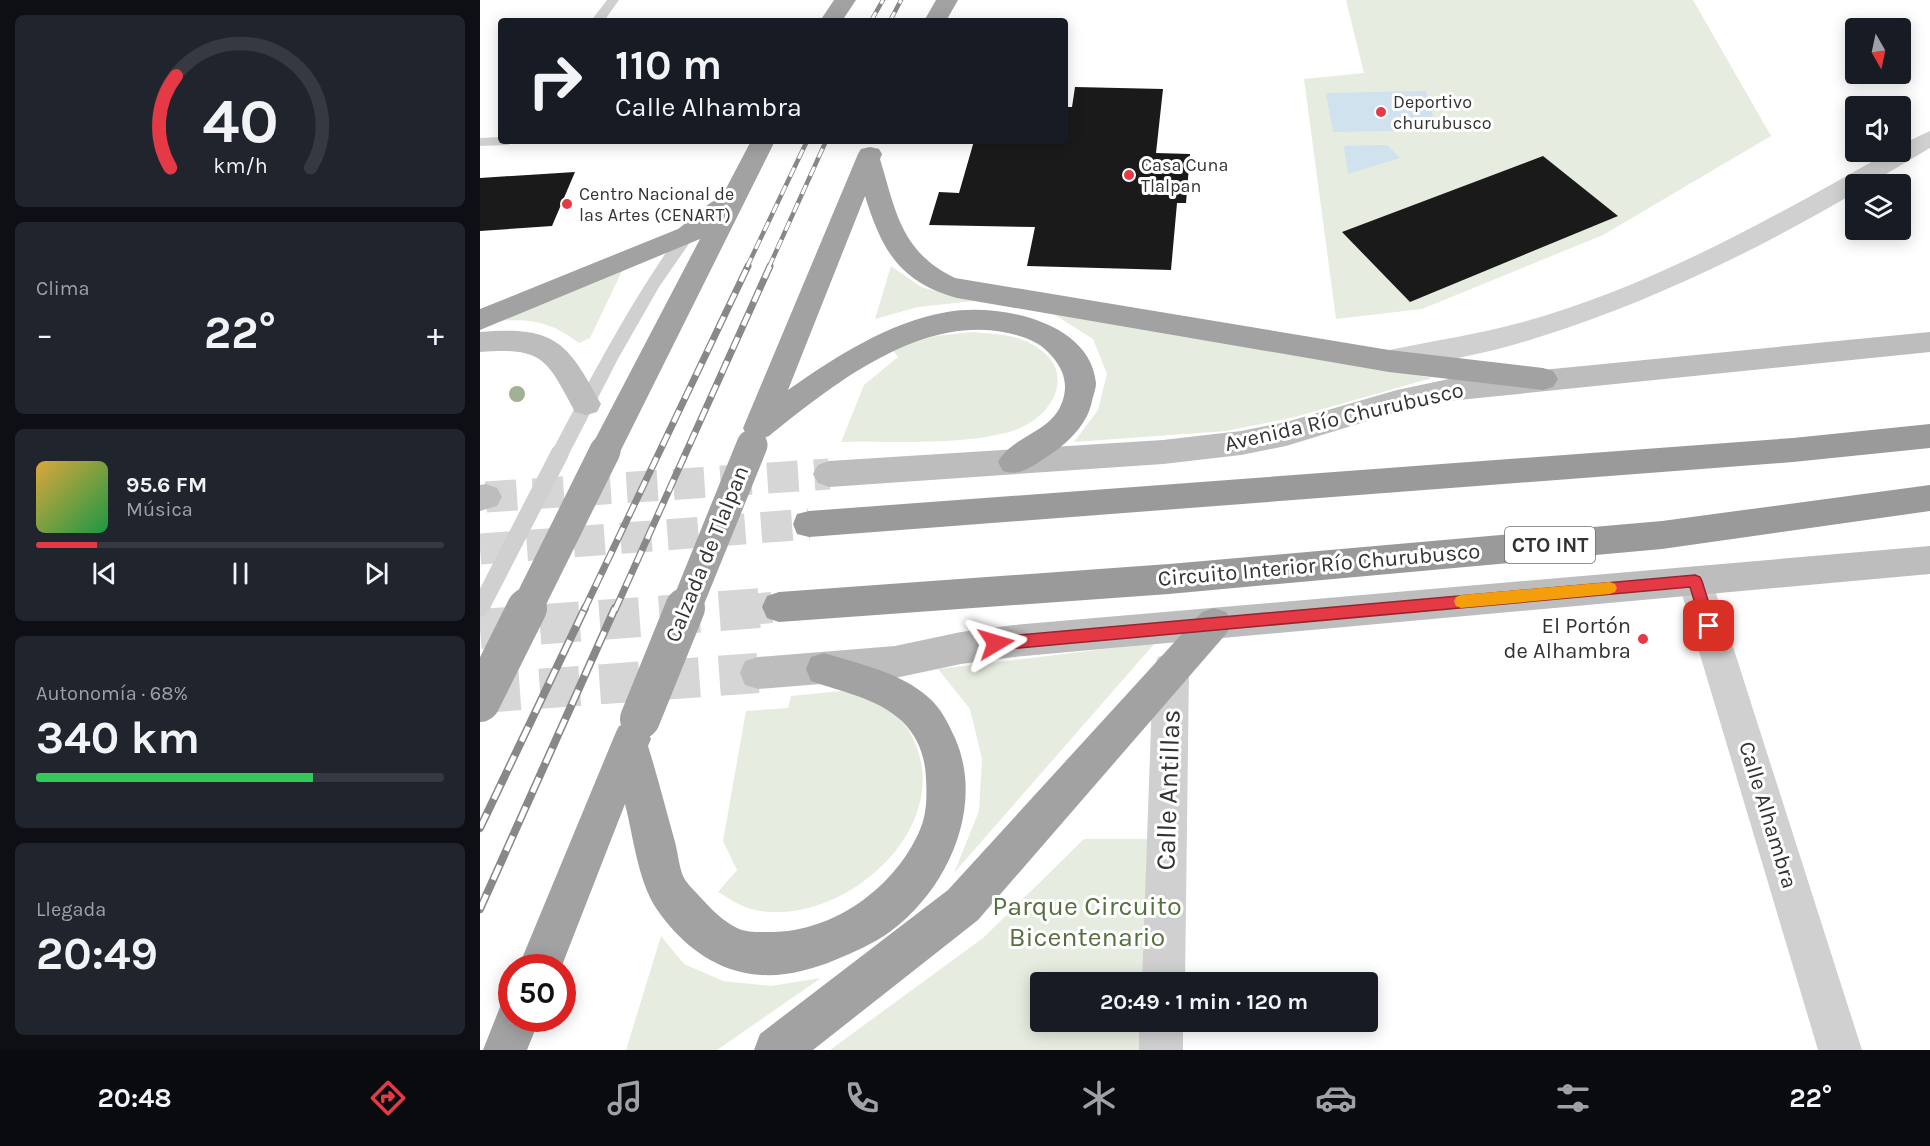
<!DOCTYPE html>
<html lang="es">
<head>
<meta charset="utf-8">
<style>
  :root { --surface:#171b24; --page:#20242c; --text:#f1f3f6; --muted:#9ea1a6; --line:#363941; --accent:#e63946 }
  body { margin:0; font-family:Karla,sans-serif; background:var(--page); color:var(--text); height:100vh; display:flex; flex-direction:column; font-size:22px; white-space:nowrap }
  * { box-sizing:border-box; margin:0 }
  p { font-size:20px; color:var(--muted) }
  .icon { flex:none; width:33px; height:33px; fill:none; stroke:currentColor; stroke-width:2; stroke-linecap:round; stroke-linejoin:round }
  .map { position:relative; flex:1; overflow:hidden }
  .details { display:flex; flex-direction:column; gap:15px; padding:15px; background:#0d0f14; width:480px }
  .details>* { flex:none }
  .banner { position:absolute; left:18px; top:18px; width:570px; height:126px; border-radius:6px; box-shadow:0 3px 15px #0003; background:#171b24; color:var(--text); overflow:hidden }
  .needle { width:39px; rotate:171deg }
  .controls { position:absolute; left:1365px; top:18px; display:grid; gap:12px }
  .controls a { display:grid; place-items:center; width:66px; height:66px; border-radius:6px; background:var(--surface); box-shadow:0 3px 15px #0003; font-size:30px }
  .speed { position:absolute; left:18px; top:954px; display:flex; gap:12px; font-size:30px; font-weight:700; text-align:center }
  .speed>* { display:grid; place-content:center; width:78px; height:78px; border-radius:50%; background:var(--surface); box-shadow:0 3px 15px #0003; line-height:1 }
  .speed .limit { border:9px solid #d22; background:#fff; color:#111 }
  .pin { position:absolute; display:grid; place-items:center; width:51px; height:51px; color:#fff; margin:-26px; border-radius:12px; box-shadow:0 3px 9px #0006 }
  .me { position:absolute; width:66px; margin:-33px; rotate:83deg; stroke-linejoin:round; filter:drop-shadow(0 0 4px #0008) }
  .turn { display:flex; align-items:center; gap:21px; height:126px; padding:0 18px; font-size:27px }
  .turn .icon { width:78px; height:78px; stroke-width:2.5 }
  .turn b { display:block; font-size:42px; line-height:51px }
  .big { font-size:45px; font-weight:700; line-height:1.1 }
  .details .widget { flex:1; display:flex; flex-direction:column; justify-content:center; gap:9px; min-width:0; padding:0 21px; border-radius:9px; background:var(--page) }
  .details .dial { align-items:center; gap:0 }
  .dial svg { height:156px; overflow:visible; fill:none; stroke:var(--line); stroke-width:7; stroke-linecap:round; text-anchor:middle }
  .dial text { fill:var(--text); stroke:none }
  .song { display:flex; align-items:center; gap:18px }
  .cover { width:72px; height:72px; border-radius:9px; background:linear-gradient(135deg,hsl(40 70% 55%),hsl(140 70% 35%)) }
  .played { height:6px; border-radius:3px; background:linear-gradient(90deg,var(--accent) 15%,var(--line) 15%) }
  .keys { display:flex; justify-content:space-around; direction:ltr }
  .heat { display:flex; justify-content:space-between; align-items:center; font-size:33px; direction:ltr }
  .charge { height:9px; border-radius:4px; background:linear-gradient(90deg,#34c759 68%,var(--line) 0) }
  .trip { position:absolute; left:550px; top:972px; width:348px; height:60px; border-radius:6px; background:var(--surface); box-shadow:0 3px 15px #0003; font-weight:700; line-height:60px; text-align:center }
  .menu { display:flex; height:96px; justify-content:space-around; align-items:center; background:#090b0e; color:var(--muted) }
  .menu .icon { width:42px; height:42px }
  .menu .active { color:var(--accent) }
  .menu b { font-size:27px; color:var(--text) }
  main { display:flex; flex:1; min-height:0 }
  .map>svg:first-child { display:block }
  .green { fill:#e6ecdf }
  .water { fill:#cfe2ee }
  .building { fill:#1a1a1a }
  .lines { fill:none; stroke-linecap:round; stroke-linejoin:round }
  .secondary-tunnel-far1 { stroke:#d6d6d6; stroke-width:31; stroke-dasharray:31 16; stroke-linecap:butt }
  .secondary-tunnel { stroke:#d6d6d6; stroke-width:40; stroke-dasharray:40 20; stroke-linecap:butt }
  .motorway-tunnel-far1 { stroke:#d6d6d6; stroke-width:31; stroke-dasharray:31 16; stroke-linecap:butt }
  .motorway-tunnel { stroke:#d6d6d6; stroke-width:40; stroke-dasharray:40 20; stroke-linecap:butt }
  .service { fill:#d0d0d0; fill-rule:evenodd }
  .minor { fill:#d0d0d0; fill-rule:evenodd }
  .tertiary { fill:#d0d0d0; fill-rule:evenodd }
  .secondary { fill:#bdbdbd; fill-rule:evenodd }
  .trunk { fill:#a2a2a2; fill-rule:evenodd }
  .motorway { fill:#9a9a9a; fill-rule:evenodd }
  .rail-far2-casing { stroke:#888; stroke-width:4.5 }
  .rail-far1-casing { stroke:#888; stroke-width:7 }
  .rail-casing { stroke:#888; stroke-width:8 }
  .rail-far2 { stroke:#fff; stroke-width:3; stroke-dasharray:10; stroke-linecap:butt }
  .rail-far1 { stroke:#fff; stroke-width:4.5; stroke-dasharray:13; stroke-linecap:butt }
  .rail { stroke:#fff; stroke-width:5; stroke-dasharray:16; stroke-linecap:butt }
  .service-bridge { stroke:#d0d0d0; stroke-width:18 }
  .trunk-bridge-far1 { stroke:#a2a2a2; stroke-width:31 }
  .trunk-bridge { stroke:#a2a2a2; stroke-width:40 }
  .tree { fill:#a2b095 }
  .route { fill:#e63946; stroke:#96252e; stroke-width:1.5 }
  .slow { fill:#f59e0b }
  .poi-dot { fill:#e63946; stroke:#fff; stroke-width:2 }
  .labels { text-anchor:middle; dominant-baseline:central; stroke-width:6; stroke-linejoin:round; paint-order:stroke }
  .far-poi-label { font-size:18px; fill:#333; stroke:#fff; text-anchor:start }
  .shield { fill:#fff; stroke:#707070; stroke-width:1.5 }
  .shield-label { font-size:21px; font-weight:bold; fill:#333 }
  .street-label { font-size:22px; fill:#333; stroke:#fff }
  .poi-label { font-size:22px; fill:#333; stroke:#fff; text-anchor:end }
  .near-street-label { font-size:27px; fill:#333; stroke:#fff }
  .near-park-label { font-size:27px; fill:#56703f; stroke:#fff }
</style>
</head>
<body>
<main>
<section class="details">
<div class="widget dial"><svg viewBox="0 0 100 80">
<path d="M14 69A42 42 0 1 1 86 69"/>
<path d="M14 69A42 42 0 0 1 17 22" stroke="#e63946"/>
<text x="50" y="56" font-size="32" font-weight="700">40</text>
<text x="50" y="72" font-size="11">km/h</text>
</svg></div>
<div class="widget"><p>Clima</p>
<div class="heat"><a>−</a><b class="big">22°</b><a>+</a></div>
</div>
<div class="widget">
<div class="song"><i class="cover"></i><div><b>95.6 FM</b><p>Música</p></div></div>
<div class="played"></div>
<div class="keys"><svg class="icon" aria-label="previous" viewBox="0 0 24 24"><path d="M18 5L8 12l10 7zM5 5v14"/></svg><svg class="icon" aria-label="pause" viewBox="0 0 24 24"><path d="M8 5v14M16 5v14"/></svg><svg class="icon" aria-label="next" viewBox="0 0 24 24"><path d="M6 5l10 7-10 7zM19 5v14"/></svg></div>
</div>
<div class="widget"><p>Autonomía · 68%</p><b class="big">340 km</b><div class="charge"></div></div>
<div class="widget"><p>Llegada</p><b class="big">20:49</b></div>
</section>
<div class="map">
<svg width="1450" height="1050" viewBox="0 0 1450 1050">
  <rect width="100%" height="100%" fill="#fff"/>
  <g class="green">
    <path d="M866,0H1213L1291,136L1123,235L942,309L856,319L824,79L884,73Z"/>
    <path d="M411,266L441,287L494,301L438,307L395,319Z"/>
    <path d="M143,269L110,338L99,343C65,317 41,318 0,323Z"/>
    <path d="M572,313L952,378L815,417L746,431L594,442L618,410L627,374L613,339Z"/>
    <path d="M492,332C515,334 539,334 558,348C597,374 572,417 535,430C488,446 412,441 361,442L384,385L418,357L411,348L456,336Z"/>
    <path d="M675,643L474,873L499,811L502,759L490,709L458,669Z"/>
    <path d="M361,691C371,694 382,695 392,699C408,705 421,718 429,731C484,823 362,932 271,909C260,906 248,898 238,892L257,870L243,841L266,711L308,708L311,696Z"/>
    <path d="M604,839H670L665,982H561V1022H664L663,1050H350L503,938Z"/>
    <path d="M181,936L204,964L243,981L291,986L341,978L237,1050H146Z"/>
  </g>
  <g class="water">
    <path d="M946,91L957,130L853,132L846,93Z"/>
    <path d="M907,145L920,158L868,174L864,146Z"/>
  </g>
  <g class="building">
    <path d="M595,87L683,89L676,153L710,154L706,203H697L691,270L547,266L555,227L449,225L459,192L479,193L494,141H585V107H592Z"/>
    <path d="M1063,156L1138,216L930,302L862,232Z"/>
    <path d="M95,172L72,226L0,231V178Z"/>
  </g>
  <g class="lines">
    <path class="secondary-tunnel-far1" d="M6,497L349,474"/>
    <path class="secondary-tunnel" d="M0,693L278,673"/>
    <g class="motorway-tunnel-far1">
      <path d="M0,549L329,524"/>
      <path d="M261,610L299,607"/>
    </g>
    <path class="motorway-tunnel" d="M0,629L281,608"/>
    <g class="service">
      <path d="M127,0H139L124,21H111Z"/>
      <path d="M21,137V141H35L28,145L0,146V138Z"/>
      <path d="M207,230L215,235L179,287L139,357L87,458L80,460L73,458L71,453C111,377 151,301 201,231Z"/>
    </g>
    <g class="minor">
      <path d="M1215,566L1227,571L1232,581L1382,1050H1338L1198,581L1203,571Z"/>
      <path d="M691,653L704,657L709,669L705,982H662L673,669L678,657Z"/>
      <rect x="659" y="1022" width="44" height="28"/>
    </g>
    <path class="tertiary" d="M1450,131V148L1389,184H1376V192C1274,252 1168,303 1056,338C1009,354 958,361 909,372L899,369L894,361L899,353L909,350C953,341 999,334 1043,322C1171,287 1294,217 1409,152H1420V145Z"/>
    <g class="secondary">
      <path d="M0,332C76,326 87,342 121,404L117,412L106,415L95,412C67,360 64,347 0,352Z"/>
      <path d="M1450,332V352L969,401L917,412L806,446L761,455L683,464L349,487L338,483L333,474L338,465L349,461L683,440L761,431L806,422L917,390L969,379Z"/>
      <path d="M6,484L17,488L22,497L17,506L0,511V485Z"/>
      <path d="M1450,546V574L534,657L481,664L415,678L278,689L265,685L260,673L265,661L278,657L415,646L481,632L534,625Z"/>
    </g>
    <g class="trunk">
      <path d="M354,0H376L362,21H340Z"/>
      <path d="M456,0H478L466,21H444Z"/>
      <path d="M271,141H295L136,460L125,463L114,460L109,451L220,239L0,330V309L198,229C211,220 228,201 241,198Z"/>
      <path d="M390,147L399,149L402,154L400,159C416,212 421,252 475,278L909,350L1063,368L1073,371L1078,379L1073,387L1063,390L909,372L477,298C420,282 402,251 385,196L308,390C357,356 407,323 467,312C517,303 610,320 616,383C616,389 613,396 612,401C608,423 589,442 571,454C555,464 542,477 523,471L518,462C531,437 569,433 581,405C590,384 583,367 568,352C557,340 538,335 523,332C438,316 351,386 289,436L278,440L267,436L263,428L378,154L381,149Z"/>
      <path d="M734,608L746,612L752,623L746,634L498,920L333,1050H274L280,1034L468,890L722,612Z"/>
      <path d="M344,653C379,664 420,672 448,697C461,708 468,723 475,738C505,806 468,889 411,931C393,944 374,952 355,960C326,972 293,980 261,972C226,964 196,938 176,908C158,881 153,835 145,804L81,968H38L136,732L139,726L152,721L165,726L171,739L168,746C178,778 186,810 195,842C198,853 199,868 204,878C208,885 216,892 222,899C232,910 243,921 257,928C267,933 281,932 293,932C354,931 414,888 439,832C447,815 447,796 446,778C445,756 438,737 422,721C397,698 362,692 331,681L326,669L331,657Z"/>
      <path d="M32,999V1018H60L47,1050H3L22,1002Z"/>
    </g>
    <g class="motorway">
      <path d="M1450,424V448L1313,462L329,537L317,534L313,524L317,514L329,511L1313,438Z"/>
      <path d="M1450,485V511L1182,549L689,594L299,622L287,618L282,607L287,596L299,592L689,564L1182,521Z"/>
    </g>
    <defs>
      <g id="rail-far2">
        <path d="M391,21L403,0"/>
        <path d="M410,21L421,0"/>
        <path d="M267,267L327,141"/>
        <path d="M289,267L346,141"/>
      </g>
      <g id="rail-far1">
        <path d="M104,610L268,266"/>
        <path d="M135,610L290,266"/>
      </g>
      <g id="rail">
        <path d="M0,828L105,608"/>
        <path d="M0,909L135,608"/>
      </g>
    </defs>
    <use href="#rail-far2" class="rail-far2-casing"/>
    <use href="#rail-far1" class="rail-far1-casing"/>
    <use href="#rail" class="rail-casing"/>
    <use href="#rail-far2" class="rail-far2"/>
    <use href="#rail-far1" class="rail-far1"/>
    <use href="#rail" class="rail"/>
    <path class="service-bridge" d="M0,608L80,453"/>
    <g class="trunk-bridge-far1">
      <path d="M46,610L125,451"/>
      <path d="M205,610L272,445"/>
    </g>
    <g class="trunk-bridge">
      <path d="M0,702L47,608"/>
      <path d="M160,719L205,608"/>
    </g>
  </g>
  <circle class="tree" cx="37" cy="394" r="8"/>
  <path class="route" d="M1215,575L1220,577L1222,581L1236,626L1234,630L1229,632L1224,630L1222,626L1210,587L516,650L511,648L509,643L511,639L516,637Z"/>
  <path class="slow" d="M1130,582L1135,584L1137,588L1135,592L1130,594L981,608L976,606L974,601L976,597L981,595Z"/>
  <g class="poi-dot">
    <circle cx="901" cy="112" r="6"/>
    <circle cx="649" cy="175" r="6"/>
    <circle cx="87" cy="204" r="6"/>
    <circle cx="1163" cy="639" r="6"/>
  </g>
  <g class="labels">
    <g class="far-poi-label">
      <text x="913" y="102">Deportivo<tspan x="913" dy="21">churubusco</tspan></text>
      <text x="661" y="165">Casa Cuna<tspan x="661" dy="21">Tlalpan</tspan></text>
      <text x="99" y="194">Centro Nacional de<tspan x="99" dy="21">las Artes (CENART)</tspan></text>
    </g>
    <rect class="shield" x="1025" y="527" width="90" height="36" rx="4.5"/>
    <g class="shield-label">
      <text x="1070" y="545">CTO INT</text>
    </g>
    <g class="street-label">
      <text transform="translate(864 417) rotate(-13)">Avenida Río Churubusco</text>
      <text transform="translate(227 554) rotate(-68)">Calzada de Tlalpan</text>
      <text transform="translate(839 565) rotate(-5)">Circuito Interior Río Churubusco</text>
      <text transform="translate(1288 815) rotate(73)">Calle Alhambra</text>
    </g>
    <g class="poi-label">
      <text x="1151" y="626">El Portón<tspan x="1151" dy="25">de Alhambra</tspan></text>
    </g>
    <g class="near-street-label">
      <text transform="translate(688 790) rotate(-88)">Calle Antillas</text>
    </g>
    <g class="near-park-label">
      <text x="607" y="906">Parque Circuito<tspan x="607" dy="31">Bicentenario</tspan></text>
    </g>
  </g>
</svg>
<div class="controls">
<a><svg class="needle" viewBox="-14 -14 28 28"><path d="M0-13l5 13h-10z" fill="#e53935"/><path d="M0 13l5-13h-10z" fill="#9ea1a6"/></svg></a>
<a><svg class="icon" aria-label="sound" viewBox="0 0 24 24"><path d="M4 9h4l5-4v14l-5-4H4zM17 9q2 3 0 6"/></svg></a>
<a><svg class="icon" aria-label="layers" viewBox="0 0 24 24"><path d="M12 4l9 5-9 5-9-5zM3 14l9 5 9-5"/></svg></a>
</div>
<div class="speed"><div class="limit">50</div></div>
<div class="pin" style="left:1229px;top:626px;background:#d93025"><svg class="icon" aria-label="arrive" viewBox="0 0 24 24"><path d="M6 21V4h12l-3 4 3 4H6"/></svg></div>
<svg class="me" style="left:516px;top:643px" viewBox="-20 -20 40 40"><path d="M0-17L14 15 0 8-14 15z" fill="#e63946" stroke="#fff" stroke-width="4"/></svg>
<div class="trip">20:49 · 1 min · 120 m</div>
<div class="banner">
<div class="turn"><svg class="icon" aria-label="right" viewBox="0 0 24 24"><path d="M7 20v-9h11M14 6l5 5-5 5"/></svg><div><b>110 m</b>Calle Alhambra</div></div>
</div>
</div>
</main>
<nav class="menu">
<b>20:48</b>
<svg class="icon active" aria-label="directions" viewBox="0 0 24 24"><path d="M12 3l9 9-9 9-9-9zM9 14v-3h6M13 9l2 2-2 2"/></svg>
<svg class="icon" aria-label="music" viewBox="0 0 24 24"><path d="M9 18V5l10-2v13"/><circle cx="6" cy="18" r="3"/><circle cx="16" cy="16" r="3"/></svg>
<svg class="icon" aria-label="phone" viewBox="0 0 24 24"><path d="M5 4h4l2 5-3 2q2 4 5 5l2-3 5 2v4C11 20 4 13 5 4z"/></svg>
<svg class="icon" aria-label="climate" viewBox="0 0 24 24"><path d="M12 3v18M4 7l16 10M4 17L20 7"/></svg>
<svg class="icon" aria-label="car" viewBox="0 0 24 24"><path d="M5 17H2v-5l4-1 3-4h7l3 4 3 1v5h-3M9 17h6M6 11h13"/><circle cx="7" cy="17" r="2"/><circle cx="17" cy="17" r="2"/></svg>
<svg class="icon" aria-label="filters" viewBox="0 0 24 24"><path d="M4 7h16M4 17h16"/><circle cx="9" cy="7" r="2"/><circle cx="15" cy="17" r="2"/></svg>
<b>22°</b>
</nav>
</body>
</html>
